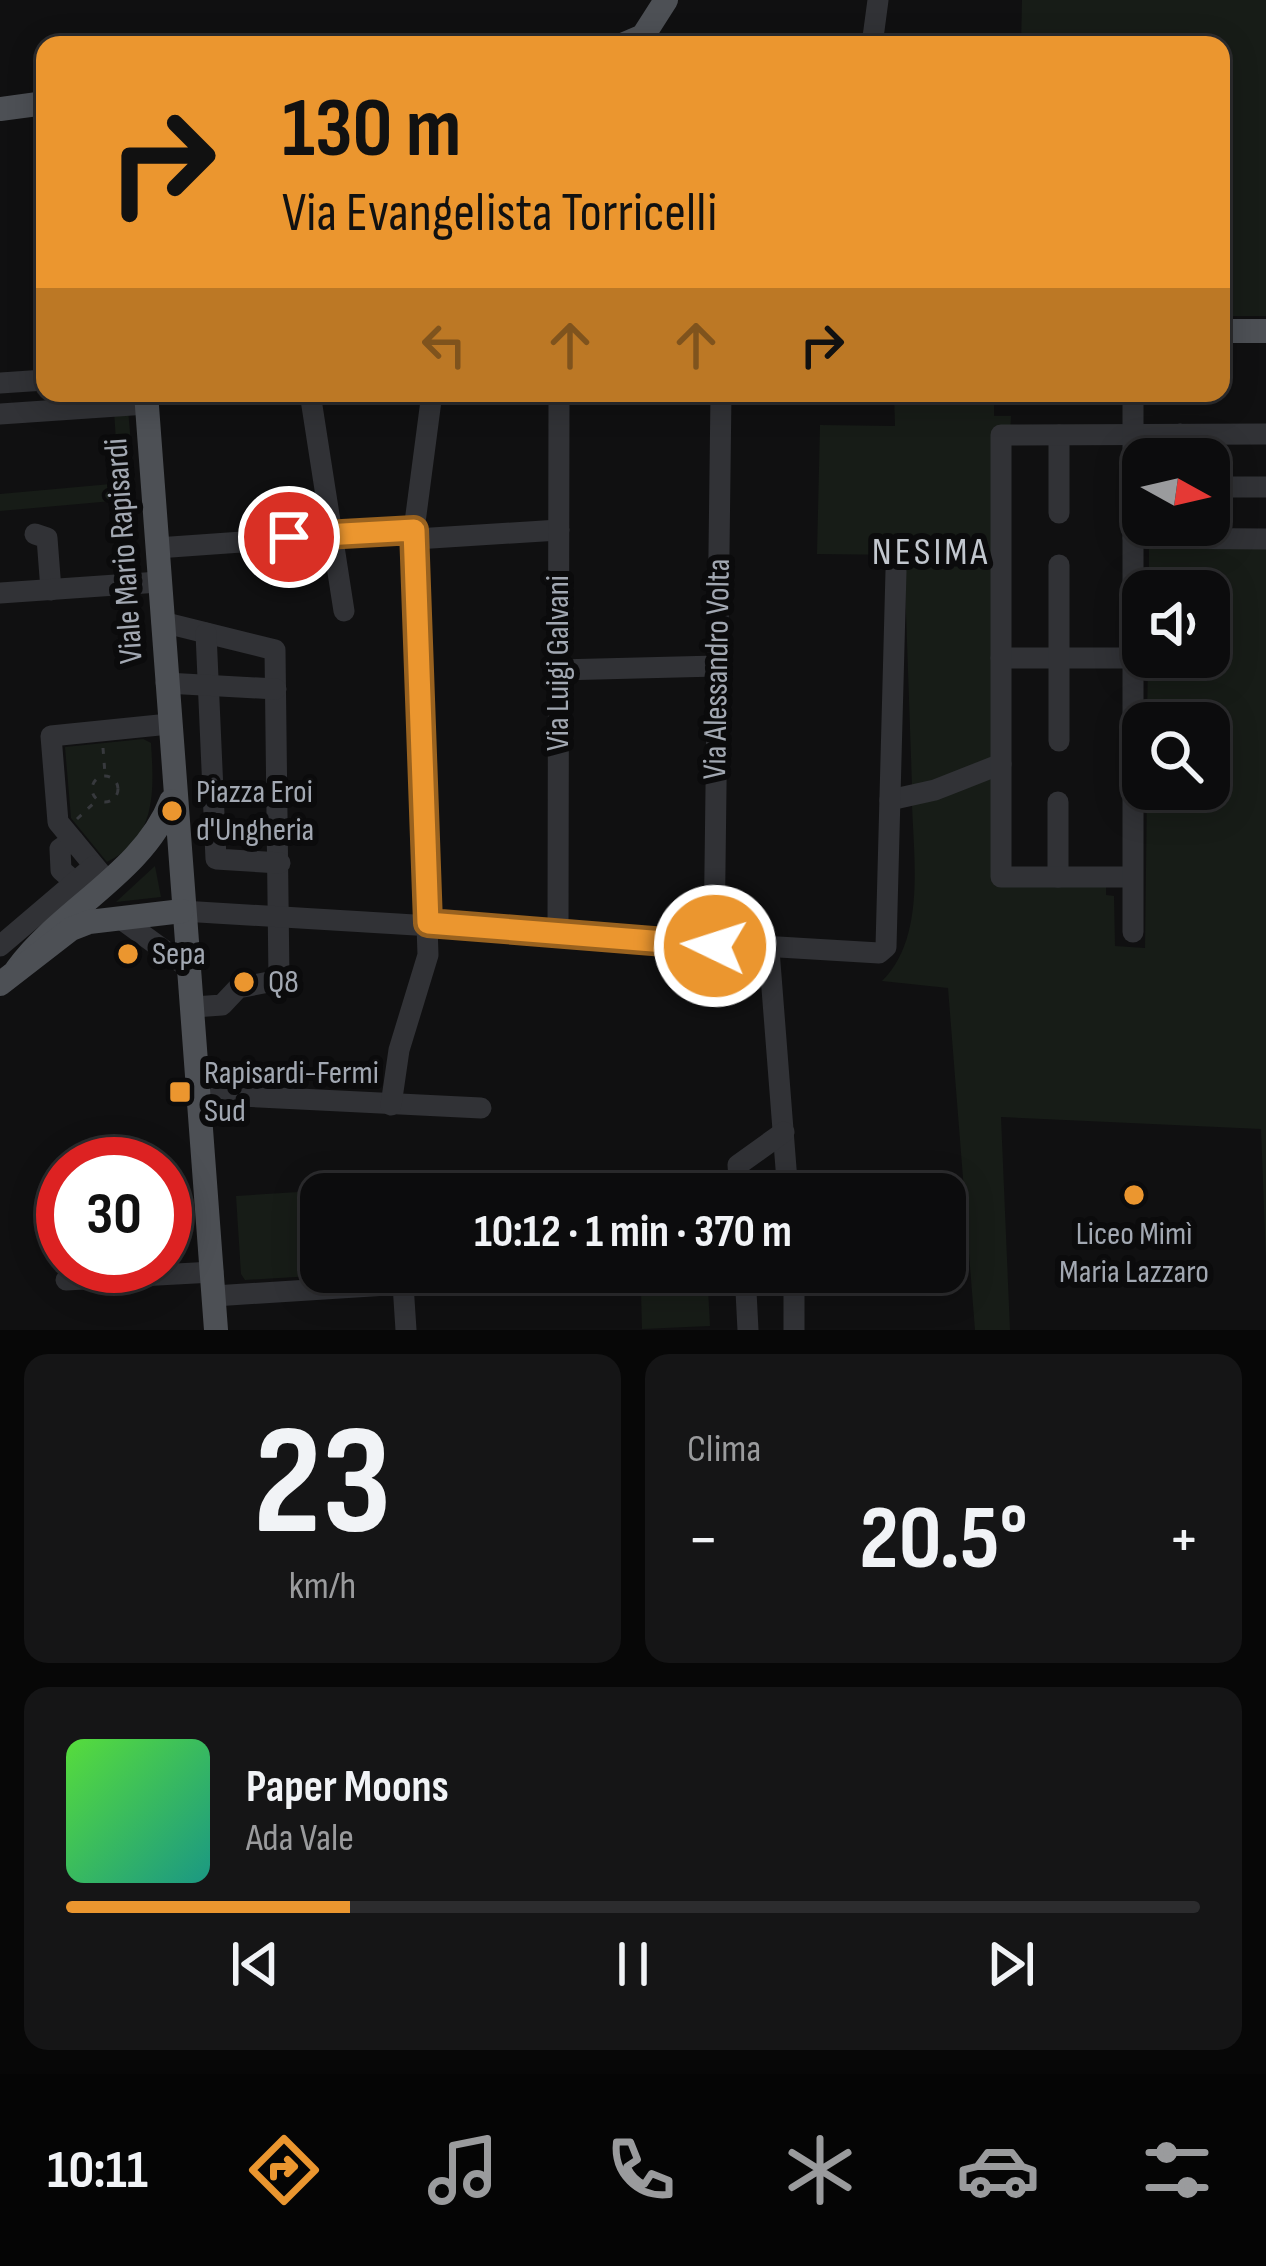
<!DOCTYPE html>
<html lang="it">
<head>
<meta charset="utf-8">
<style>
  :root { --surface:#0c0c0d; --page:#151516; --text:#f1f3f6; --muted:#9a9b9d; --line:#2c2c2e; --accent:#eb962f }
  body { margin:0; font-family:"Sofia Sans Condensed",sans-serif; background:var(--page); color:var(--text); height:100vh; display:flex; flex-direction:column; font-size:45px; white-space:nowrap }
  * { box-sizing:border-box; margin:0 }
  p { font-size:39px; color:var(--muted) }
  .icon { flex:none; width:66px; height:66px; fill:none; stroke:currentColor; stroke-width:2; stroke-linecap:round; stroke-linejoin:round }
  .map { position:relative; height:1330px; overflow:hidden }
  .drawer { display:flex; flex-direction:column; gap:24px; padding:24px; background:#070707; flex:1 }
  .drawer>* { flex:none }
  .banner { position:absolute; left:36px; top:36px; width:1194px; height:366px; border-radius:24px; box-shadow:0 6px 30px #0003,0 0 0 3px var(--line); background:#eb962f; color:#111; overflow:hidden }
  .needle { width:78px; rotate:98deg }
  .controls { position:absolute; left:1122px; top:438px; display:grid; gap:24px }
  .controls a { display:grid; place-items:center; width:108px; height:108px; border-radius:24px; background:var(--surface); box-shadow:0 6px 30px #0003,0 0 0 3px var(--line); font-size:60px }
  .speed { position:absolute; left:36px; top:1137px; display:flex; gap:24px; font-size:60px; font-weight:700; text-align:center }
  .speed>* { display:grid; place-content:center; width:156px; height:156px; border-radius:50%; background:var(--surface); box-shadow:0 6px 30px #0003,0 0 0 3px var(--line); line-height:1 }
  .speed .limit { border:18px solid #d22; background:#fff; color:#111 }
  .pin { position:absolute; display:grid; place-items:center; width:102px; height:102px; color:#fff; margin:-51px; border:6px solid #fff; border-radius:50%; box-shadow:0 3px 12px #0007 }
  .me { position:absolute; width:132px; margin:-66px; rotate:274deg; stroke-linejoin:round; filter:drop-shadow(0 0 9px #0008) }
  .turn { display:flex; align-items:center; gap:42px; height:252px; padding:0 48px; font-size:54px }
  .turn .icon { width:156px; height:156px; stroke-width:2.5 }
  .turn b { display:block; font-size:84px; line-height:102px }
  .lanes { display:flex; align-items:center; height:114px; padding:0 48px; background:#0003; justify-content:center; gap:60px; direction:ltr }
  .lanes .off { opacity:.35 }
  .big { font-size:90px; font-weight:700; line-height:1.1 }
  .drawer .card { flex:1; display:flex; flex-direction:column; justify-content:center; gap:18px; min-width:0; padding:0 42px; border-radius:24px; background:var(--page) }
  .drawer .dial { align-items:center; gap:0 }
  .dial b { font-size:156px; line-height:1 }
  .song { display:flex; align-items:center; gap:36px }
  .cover { width:144px; height:144px; border-radius:18px; background:linear-gradient(135deg,hsl(110 70% 55%),hsl(170 70% 35%)) }
  .played { height:12px; border-radius:6px; background:linear-gradient(90deg,var(--accent) 25%,var(--line) 25%) }
  .keys { display:flex; justify-content:space-around; direction:ltr }
  .heat { display:flex; justify-content:space-between; align-items:center; font-size:66px; direction:ltr }
  .drawer .tiles { flex:1; display:grid; gap:24px; grid-template-columns:1fr 1fr }
  .card:last-child { grid-column:span 2 }
  .trip { position:absolute; left:300px; top:1173px; width:666px; height:120px; border-radius:24px; background:var(--surface); box-shadow:0 6px 30px #0003,0 0 0 3px var(--line); font-weight:700; line-height:120px; text-align:center }
  .tab-bar { display:flex; height:192px; justify-content:space-around; align-items:center; background:#050505; color:var(--muted) }
  .tab-bar .icon { width:84px; height:84px }
  .tab-bar .selected { color:var(--accent) }
  .tab-bar b { font-size:54px; color:var(--text) }
  .map>svg:first-child { display:block }
  .green { fill:#171c17 }
  .lines { fill:none; stroke-linecap:round; stroke-linejoin:round }
  .path { stroke:#37393d; stroke-width:3; stroke-dasharray:6 9; stroke-linecap:butt }
  .minor { stroke:#313236; stroke-width:21 }
  .major { stroke:#4d5055; stroke-width:24 }
  .route-casing { stroke:#99621f; stroke-width:30 }
  .route { stroke:#eb962f; stroke-width:21 }
  .poi-dot { fill:#eb962f; stroke:#0b0b0c; stroke-width:4.5 }
  .labels { text-anchor:middle; dominant-baseline:central; stroke-width:12; stroke-linejoin:round; paint-order:stroke }
  .street-label { font-size:33px; fill:#a2a8b2; stroke:#0b0b0c }
  .poi-label { font-size:33px; fill:#a2a8b2; stroke:#0b0b0c; text-anchor:start }
  .quarter-label { font-size:39px; letter-spacing:3px; fill:#c2c7ce; stroke:#0b0b0c }
</style>
</head>
<body>
<div class="map">
<svg width="1266" height="1330" viewBox="0 0 1266 1330">
  <rect width="100%" height="100%" fill="#101011"/>
  <g class="green">
    <path d="M1022,0H1266V316H1221V45H1021Z"/>
    <path d="M894,393H994V416H1011L993,757L942,781L912,786L904,555L817,554L820,425L895,426Z"/>
    <path d="M128,409L132,456L117,457L114,410Z"/>
    <path d="M133,482L135,499L0,511V494Z"/>
    <path d="M1149,546L1266,547V1261L1261,1129L1001,1117L1010,1330H975L948,988L882,981C925,939 914,861 912,805L941,799L993,774V884L1106,885V895L1114,896L1115,946L1145,948L1147,789H1209V723H1147L1148,657H1209V591H1149Z"/>
    <path d="M143,739L151,743C154,791 157,838 107,862L71,818L65,747Z"/>
    <path d="M155,866L161,897L116,902Z"/>
    <path d="M394,1186V1194H321V1272H380L245,1280L241,1274L236,1196Z"/>
    <path d="M708,1288L710,1326L642,1329L641,1291Z"/>
  </g>
  <g class="lines">
    <g class="path">
      <path d="M103,748L105,774"/>
      <circle cx="105" cy="789" r="13"/>
      <path d="M77,819L96,801"/>
    </g>
    <g class="minor">
      <path d="M872,45L878,0"/>
      <path d="M0,383L45,380"/>
      <path d="M310,393L344,611"/>
      <path d="M0,414L147,404"/>
      <path d="M1059,435V513"/>
      <path d="M1179,459L1180,434"/>
      <path d="M1209,487H1266"/>
      <path d="M35,534L47,538L51,590"/>
      <path d="M1133,538L1266,539"/>
      <path d="M416,539L559,530"/>
      <path d="M157,548L414,530"/>
      <path d="M0,593L159,582"/>
      <path d="M162,622L275,650L279,980L238,988L222,1005L194,1007"/>
      <path d="M206,633L216,859L280,863"/>
      <path d="M1001,658H1133"/>
      <path d="M558,670L717,666"/>
      <path d="M166,683L276,689"/>
      <path d="M1059,741V565"/>
      <path d="M890,800L935,790L1001,764"/>
      <path d="M1058,802V877"/>
      <path d="M73,840L60,849L61,870L76,883"/>
      <path d="M1132,877H1001V435L1266,434"/>
      <path d="M106,880L58,822L51,736L169,724"/>
      <path d="M182,911L879,953L886,947L896,571"/>
      <path d="M121,919L190,969"/>
      <path d="M1133,932V393"/>
      <path d="M558,934L559,393"/>
      <path d="M0,946L94,866"/>
      <path d="M714,946L721,393"/>
      <path d="M769,950L788,1194"/>
      <path d="M200,1094L481,1108"/>
      <path d="M391,1105L399,1050L428,955L414,530L432,393"/>
      <path d="M740,1194L738,1165L784,1132"/>
      <path d="M745,1272L748,1330"/>
      <path d="M794,1272V1330"/>
      <path d="M66,1280L213,1272"/>
      <path d="M214,1296L403,1284L406,1330"/>
    </g>
    <g class="major">
      <path d="M622,45L643,36L666,0"/>
      <path d="M0,109L45,103"/>
      <path d="M1221,331H1266"/>
      <path d="M146,393L216,1330"/>
      <path d="M17,969C61,909 144,872 171,801"/>
      <path d="M0,984L71,929L89,922L182,911"/>
    </g>
  </g>
  <g class="lines">
    <defs>
      <path id="route" d="M289,537L414,530L428,923L715,946"/>
    </defs>
    <use href="#route" class="route-casing"/>
    <use href="#route" class="route"/>
  </g>
  <g class="poi-dot">
    <circle cx="172" cy="811" r="12"/>
    <circle cx="128" cy="954" r="12"/>
    <circle cx="244" cy="982" r="12"/>
    <rect x="168" y="1080" width="24" height="24" rx="6"/>
    <circle cx="1134" cy="1195" r="12"/>
  </g>
  <g class="labels">
    <g class="street-label">
      <text transform="translate(124 551) rotate(-94)">Viale Mario Rapisardi</text>
      <text transform="translate(558 663) rotate(-90)">Via Luigi Galvani</text>
      <text transform="translate(717 669) rotate(-89)">Via Alessandro Volta</text>
    </g>
    <g class="poi-label">
      <text x="196" y="792">Piazza Eroi<tspan x="196" dy="38">d'Ungheria</tspan></text>
      <text x="152" y="954">Sepa</text>
      <text x="268" y="982">Q8</text>
      <text x="204" y="1073">Rapisardi-Fermi<tspan x="204" dy="38">Sud</tspan></text>
      <text x="1134" y="1234" text-anchor="middle">Liceo Mimì<tspan x="1134" dy="38">Maria Lazzaro</tspan></text>
    </g>
    <g class="quarter-label">
      <text x="931" y="552">NESIMA</text>
    </g>
  </g>
</svg>
<div class="controls">
<a><svg class="needle" viewBox="-14 -14 28 28"><path d="M0-13l5 13h-10z" fill="#e53935"/><path d="M0 13l5-13h-10z" fill="#9a9b9d"/></svg></a>
<a><svg class="icon" aria-label="sound" viewBox="0 0 24 24"><path d="M4 9h4l5-4v14l-5-4H4zM17 9q2 3 0 6"/></svg></a>
<a><svg class="icon" aria-label="search" viewBox="0 0 24 24"><circle cx="10" cy="10" r="6"/><path d="M15 15l6 6"/></svg></a>
</div>
<div class="speed"><div class="limit">30</div></div>
<div class="pin" style="left:289px;top:537px;background:#d93025"><svg class="icon" aria-label="arrive" viewBox="0 0 24 24"><path d="M6 21V4h12l-3 4 3 4H6"/></svg></div>
<svg class="me" style="left:715px;top:946px" viewBox="-20 -20 40 40"><circle r="17" fill="#eb962f" stroke="#fff" stroke-width="3"/><path d="M0-11L8 9 0 5-8 9z" fill="#fff"/></svg>
<div class="trip">10:12 · 1 min · 370 m</div>
<div class="banner">
<div class="turn"><svg class="icon" aria-label="right" viewBox="0 0 24 24"><path d="M7 20v-9h11M14 6l5 5-5 5"/></svg><div><b>130 m</b>Via Evangelista Torricelli</div></div>
<div class="lanes"><svg class="icon off" aria-label="left" viewBox="0 0 24 24"><path d="M17 20v-9H6M10 6l-5 5 5 5"/></svg><svg class="icon off" aria-label="ahead" viewBox="0 0 24 24"><path d="M12 20V5M6 11l6-6 6 6"/></svg><svg class="icon off" aria-label="ahead" viewBox="0 0 24 24"><path d="M12 20V5M6 11l6-6 6 6"/></svg><svg class="icon" aria-label="right" viewBox="0 0 24 24"><path d="M7 20v-9h11M14 6l5 5-5 5"/></svg></div>
</div>
</div>
<section class="drawer">
<div class="tiles">
<div class="card dial"><b>23</b><p>km/h</p></div>
<div class="card"><p>Clima</p>
<div class="heat"><a>−</a><b class="big">20.5°</b><a>+</a></div>
</div>
<div class="card">
<div class="song"><i class="cover"></i><div><b>Paper Moons</b><p>Ada Vale</p></div></div>
<div class="played"></div>
<div class="keys"><svg class="icon" aria-label="previous" viewBox="0 0 24 24"><path d="M18 5L8 12l10 7zM5 5v14"/></svg><svg class="icon" aria-label="pause" viewBox="0 0 24 24"><path d="M8 5v14M16 5v14"/></svg><svg class="icon" aria-label="next" viewBox="0 0 24 24"><path d="M6 5l10 7-10 7zM19 5v14"/></svg></div>
</div>
</div>
</section>
<nav class="tab-bar">
<b>10:11</b>
<svg class="icon selected" aria-label="directions" viewBox="0 0 24 24"><path d="M12 3l9 9-9 9-9-9zM9 14v-3h6M13 9l2 2-2 2"/></svg>
<svg class="icon" aria-label="music" viewBox="0 0 24 24"><path d="M9 18V5l10-2v13"/><circle cx="6" cy="18" r="3"/><circle cx="16" cy="16" r="3"/></svg>
<svg class="icon" aria-label="phone" viewBox="0 0 24 24"><path d="M5 4h4l2 5-3 2q2 4 5 5l2-3 5 2v4C11 20 4 13 5 4z"/></svg>
<svg class="icon" aria-label="climate" viewBox="0 0 24 24"><path d="M12 3v18M4 7l16 10M4 17L20 7"/></svg>
<svg class="icon" aria-label="car" viewBox="0 0 24 24"><path d="M5 17H2v-5l4-1 3-4h7l3 4 3 1v5h-3M9 17h6M6 11h13"/><circle cx="7" cy="17" r="2"/><circle cx="17" cy="17" r="2"/></svg>
<svg class="icon" aria-label="filters" viewBox="0 0 24 24"><path d="M4 7h16M4 17h16"/><circle cx="9" cy="7" r="2"/><circle cx="15" cy="17" r="2"/></svg>
</nav>
</body>
</html>
